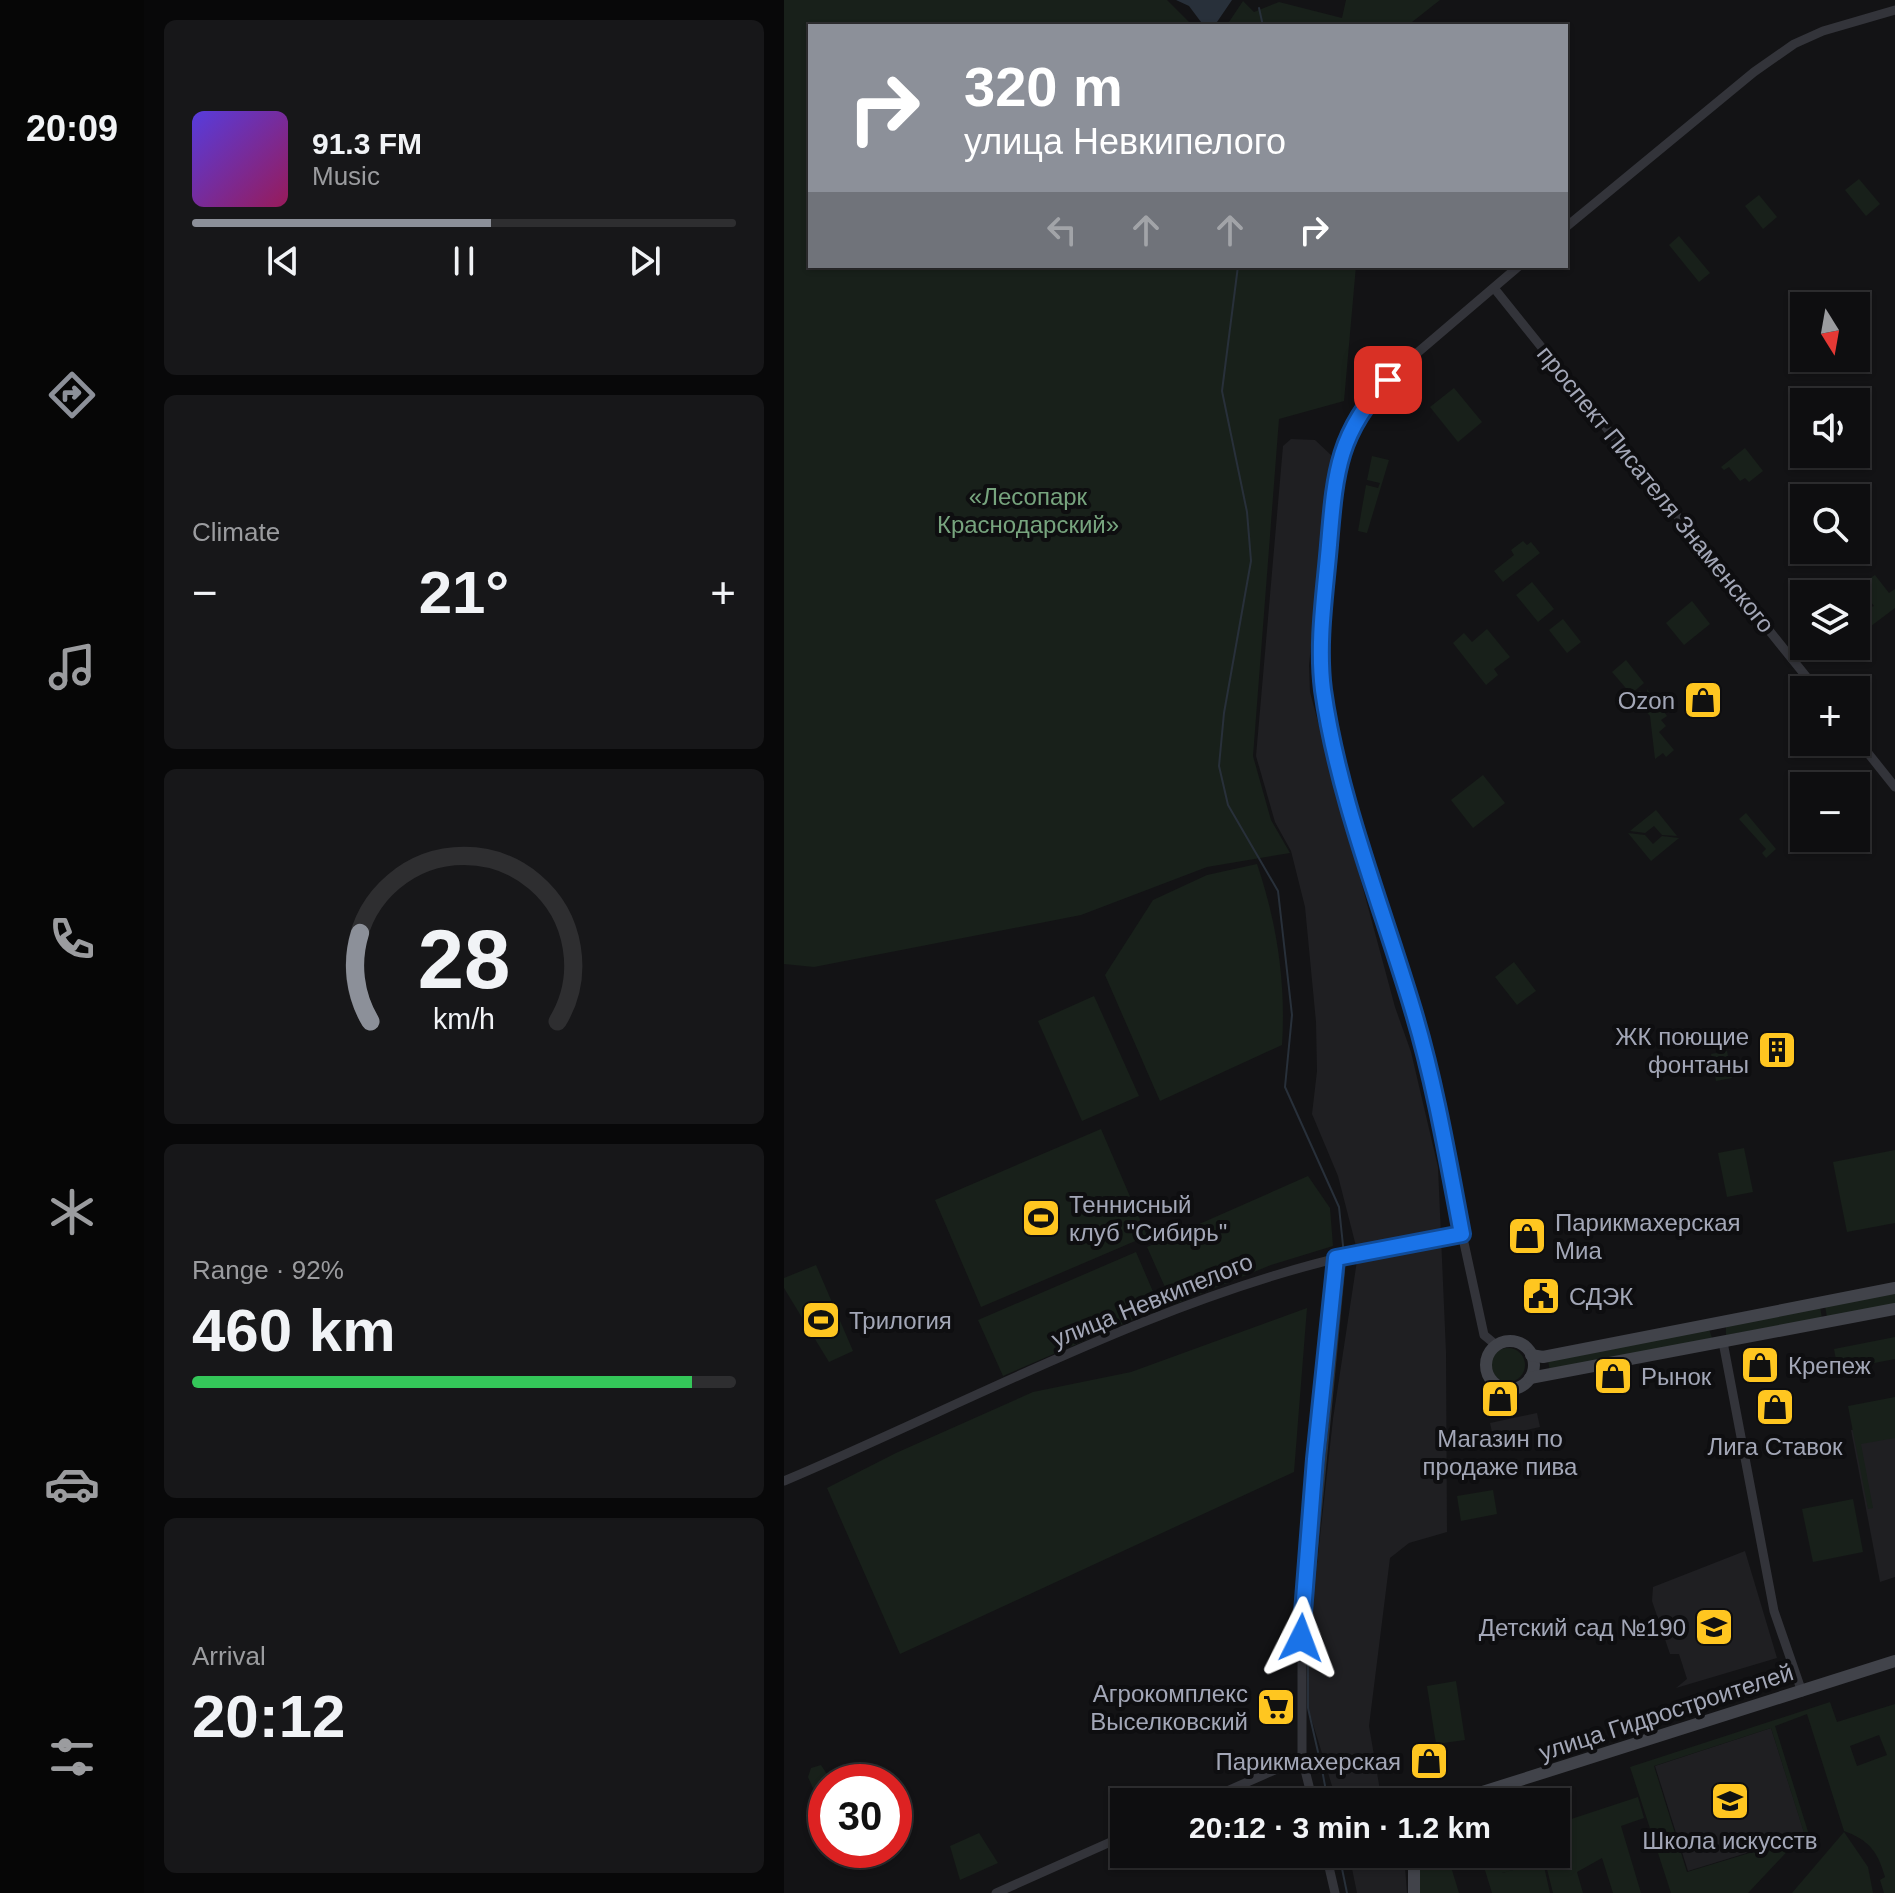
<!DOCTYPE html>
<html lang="en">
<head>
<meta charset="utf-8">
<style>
  :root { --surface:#0e0e10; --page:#171719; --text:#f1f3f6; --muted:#9b9c9f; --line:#2e2e30; --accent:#8c9099 }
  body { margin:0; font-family:Helvetica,sans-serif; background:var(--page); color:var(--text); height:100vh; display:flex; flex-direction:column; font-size:30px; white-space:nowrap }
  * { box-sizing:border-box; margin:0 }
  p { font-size:26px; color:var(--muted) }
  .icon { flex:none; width:44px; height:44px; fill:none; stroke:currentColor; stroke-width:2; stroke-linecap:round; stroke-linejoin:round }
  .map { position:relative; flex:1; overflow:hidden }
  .sheet { display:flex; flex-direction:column; gap:20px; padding:20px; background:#080809; width:640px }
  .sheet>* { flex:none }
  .hud { position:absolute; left:24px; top:24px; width:760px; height:244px; border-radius:0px; box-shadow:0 2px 6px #0004,0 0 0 2px var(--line); background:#8c9099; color:#fff; overflow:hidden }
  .needle { width:52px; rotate:169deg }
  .fabs { position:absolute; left:1006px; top:292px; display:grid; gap:16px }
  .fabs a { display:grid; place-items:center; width:80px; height:80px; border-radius:0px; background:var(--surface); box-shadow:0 2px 6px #0004,0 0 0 2px var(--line); font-size:40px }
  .speed { position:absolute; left:24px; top:1764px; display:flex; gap:16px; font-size:40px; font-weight:700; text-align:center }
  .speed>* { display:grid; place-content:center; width:104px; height:104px; border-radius:50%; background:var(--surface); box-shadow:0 2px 6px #0004,0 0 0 2px var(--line); line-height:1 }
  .speed .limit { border:12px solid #d22; background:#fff; color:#111 }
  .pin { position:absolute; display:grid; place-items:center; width:68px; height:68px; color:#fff; margin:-34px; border-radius:16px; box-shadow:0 4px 12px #0006 }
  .me { position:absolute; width:88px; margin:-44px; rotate:3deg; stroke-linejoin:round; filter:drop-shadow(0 0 6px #0008) }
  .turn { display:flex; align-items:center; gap:28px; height:168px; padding:0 24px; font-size:36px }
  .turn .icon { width:104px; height:104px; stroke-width:2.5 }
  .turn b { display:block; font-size:56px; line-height:68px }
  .lanes { display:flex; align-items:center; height:76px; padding:0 24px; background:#0003; justify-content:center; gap:40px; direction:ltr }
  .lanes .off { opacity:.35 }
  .big { font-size:60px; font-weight:800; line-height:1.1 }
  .sheet .card { flex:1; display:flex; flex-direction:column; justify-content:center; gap:12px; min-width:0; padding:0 28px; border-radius:12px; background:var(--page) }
  .sheet .dial { align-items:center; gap:0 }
  .dial svg { height:208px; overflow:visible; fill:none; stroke:var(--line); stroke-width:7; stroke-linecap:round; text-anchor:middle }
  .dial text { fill:var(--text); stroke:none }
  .song { display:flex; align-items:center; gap:24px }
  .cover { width:96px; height:96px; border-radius:12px; background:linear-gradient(135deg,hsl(250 70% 55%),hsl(330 70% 35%)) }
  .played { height:8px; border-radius:4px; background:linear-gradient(90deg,var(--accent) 55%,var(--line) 55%) }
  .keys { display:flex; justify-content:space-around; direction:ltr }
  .heat { display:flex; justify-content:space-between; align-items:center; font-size:44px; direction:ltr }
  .charge { height:12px; border-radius:6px; background:linear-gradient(90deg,#34c759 92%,var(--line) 0) }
  .trip { position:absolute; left:326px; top:1788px; width:460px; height:80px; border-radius:0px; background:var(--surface); box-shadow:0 2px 6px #0004,0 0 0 2px var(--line); font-weight:800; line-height:80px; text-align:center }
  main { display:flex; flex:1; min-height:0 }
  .menu { display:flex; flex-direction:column; width:144px; justify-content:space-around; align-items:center; background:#060606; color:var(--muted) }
  .menu .icon { width:56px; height:56px }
  .menu .active { color:var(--accent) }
  .menu b { font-size:36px; color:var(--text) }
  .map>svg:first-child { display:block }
  .built { fill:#1f1f22 }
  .green { fill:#18201a; fill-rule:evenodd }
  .water { fill:#28303a }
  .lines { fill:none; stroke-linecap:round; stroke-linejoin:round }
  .stream { stroke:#28303a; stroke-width:2 }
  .street { stroke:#33343a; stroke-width:9 }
  .secondary { stroke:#41434a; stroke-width:12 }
  .route-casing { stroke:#114b97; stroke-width:20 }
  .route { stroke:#1a73e8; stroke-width:14 }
  .labels { text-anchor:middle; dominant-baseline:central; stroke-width:8; stroke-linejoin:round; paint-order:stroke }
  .street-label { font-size:24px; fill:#a3a7b7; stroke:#0e0e10 }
  .park-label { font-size:24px; fill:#77a47e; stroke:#0e0e10 }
  .poi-label { font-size:24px; fill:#a3a7b7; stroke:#0e0e10; text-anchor:start }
</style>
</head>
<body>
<main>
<nav class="menu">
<b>20:09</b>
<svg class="icon active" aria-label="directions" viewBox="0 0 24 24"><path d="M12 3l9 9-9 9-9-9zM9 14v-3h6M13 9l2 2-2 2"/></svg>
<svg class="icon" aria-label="music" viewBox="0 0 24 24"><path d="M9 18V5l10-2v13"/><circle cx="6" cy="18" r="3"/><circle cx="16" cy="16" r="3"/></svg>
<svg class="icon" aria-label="phone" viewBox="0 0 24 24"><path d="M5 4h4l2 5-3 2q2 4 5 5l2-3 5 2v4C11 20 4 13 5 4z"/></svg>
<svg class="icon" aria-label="climate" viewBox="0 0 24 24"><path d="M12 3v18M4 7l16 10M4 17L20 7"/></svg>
<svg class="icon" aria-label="car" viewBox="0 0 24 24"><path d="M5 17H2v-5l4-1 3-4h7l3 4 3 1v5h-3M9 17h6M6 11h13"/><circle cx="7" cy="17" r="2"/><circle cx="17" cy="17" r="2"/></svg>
<svg class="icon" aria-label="filters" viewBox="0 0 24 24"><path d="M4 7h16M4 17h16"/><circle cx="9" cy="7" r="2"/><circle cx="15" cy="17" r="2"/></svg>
</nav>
<section class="sheet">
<div class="card">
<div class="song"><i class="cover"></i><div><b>91.3 FM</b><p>Music</p></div></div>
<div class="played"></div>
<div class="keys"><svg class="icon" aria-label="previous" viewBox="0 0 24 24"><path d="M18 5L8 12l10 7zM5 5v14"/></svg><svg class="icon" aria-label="pause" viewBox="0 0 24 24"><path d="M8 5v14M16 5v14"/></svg><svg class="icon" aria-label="next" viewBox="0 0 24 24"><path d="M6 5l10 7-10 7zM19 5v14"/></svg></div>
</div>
<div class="card"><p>Climate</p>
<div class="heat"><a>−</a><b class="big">21°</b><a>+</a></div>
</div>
<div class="card dial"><svg viewBox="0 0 100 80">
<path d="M14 69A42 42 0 1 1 86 69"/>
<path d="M14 69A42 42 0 0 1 10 35" stroke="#8c9099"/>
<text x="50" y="56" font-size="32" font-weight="700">28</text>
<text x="50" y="72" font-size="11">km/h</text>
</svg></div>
<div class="card"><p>Range · 92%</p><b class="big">460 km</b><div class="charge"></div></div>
<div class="card"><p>Arrival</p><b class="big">20:12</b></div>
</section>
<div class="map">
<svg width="1111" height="1893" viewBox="0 0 1111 1893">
  <rect width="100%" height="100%" fill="#131315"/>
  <g class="built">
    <path d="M507,439L531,440L547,455L525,665L526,692L611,1007L627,1052L654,1167L662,1352L663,1532L625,1543L606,1558L585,1726L598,1802H553L524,1708V1645L549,1419L574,1254L554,1176L528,1114L533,1071L532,1022L521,907L507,851L491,822L472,756L499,446Z"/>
    <path d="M753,1413L756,1427L709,1437L706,1423Z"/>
    <path d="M1111,1422V1577L1096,1582L1067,1430Z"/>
    <path d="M961,1551L993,1658L892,1688L903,1679L895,1654H886L868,1601L869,1587Z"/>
    <path d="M987,1728L1021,1835L904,1871L871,1766Z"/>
    <path d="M565,1854H620L623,1893H573Z"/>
  </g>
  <g class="green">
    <path d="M0,0H383L409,26H26V266H572L560,401L495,419L469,756L487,820L506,853L423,867L297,915L30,967L0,964Z"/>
    <path d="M562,0H656L623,26H437L445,22L459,1L470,12L495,2L558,18Z"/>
    <path d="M1075,179L1096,204L1082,216L1061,190Z"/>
    <path d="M975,195L993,217L979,229L961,206Z"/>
    <path d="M895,236L926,273L915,282L885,245Z"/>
    <path d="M670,388L698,422L674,442L646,407Z"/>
    <path d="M961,448L979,471L965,482L961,478L956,481L945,467L940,470L937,467Z"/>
    <path d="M588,456L605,460L583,533L574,531L582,485L594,488L596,483L583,480Z"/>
    <path d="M739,541L743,545L747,542L756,553L719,582L710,571L730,555L727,550Z"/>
    <path d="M1091,575L1105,593L1111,589V608L1079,632L1073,624L1083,610L1076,612L1072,607L1076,602L1073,597L1077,594L1087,607L1090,606L1083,597L1088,592L1086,590L1081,594L1075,586Z"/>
    <path d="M748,582L770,609L754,622L732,595Z"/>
    <path d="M908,601L926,624L900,645L882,623Z"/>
    <path d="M779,619L797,642L783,653L765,630Z"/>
    <path d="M703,629L726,657L710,669L714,675L702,685L669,643L680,633L688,642Z"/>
    <path d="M842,660L860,683L847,694L828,672Z"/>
    <path d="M863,689L883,716L877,720L882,726L875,732L890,750L882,757L879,753L871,759L866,716L849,696L856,691L864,699Z"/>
    <path d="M699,775L721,803L689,828L667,800Z"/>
    <path d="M872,810L893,836L878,835L870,826L861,833L846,831Z"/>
    <path d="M962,813L992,849L982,858L978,853L982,849L955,819Z"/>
    <path d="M844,833L861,835L869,844L878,836L895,838L867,861Z"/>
    <path d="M473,864C493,923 502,983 498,1045L376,1101L321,975L369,900L423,875Z"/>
    <path d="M730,962L752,991L733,1005L711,977Z"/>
    <path d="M310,996L355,1096L298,1121L254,1021Z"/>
    <path d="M943,1051L948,1078L932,1081L927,1054Z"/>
    <path d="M317,1129L363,1236L197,1307L151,1200Z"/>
    <path d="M960,1148L969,1192L943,1197L934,1153Z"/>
    <path d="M1111,1150V1223L1063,1232L1049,1162Z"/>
    <path d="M524,1176L546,1208L549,1246L487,1265L389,1305L363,1247Z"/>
    <path d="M352,1252L376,1308L219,1376L194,1320Z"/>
    <path d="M32,1265L69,1351L45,1362L0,1288V1278Z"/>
    <path d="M1111,1292V1304L1043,1317L1041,1306Z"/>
    <path d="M1036,1307L1038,1318L942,1335V1326Z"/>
    <path d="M523,1308L510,1472L116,1654L43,1488L112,1453L249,1392L347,1372Z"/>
    <path d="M925,1329L928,1338L766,1371L764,1361Z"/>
    <path d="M1111,1337V1359L1054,1370L1050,1349Z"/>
    <circle cx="724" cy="1365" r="17"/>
    <path d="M1111,1397V1438L1077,1444L1089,1508L1084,1509L1064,1406Z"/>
    <path d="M709,1490L713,1514L677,1521L673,1496Z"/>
    <path d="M1069,1499L1079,1552L1029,1562L1018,1509Z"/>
    <path d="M672,1681L681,1740L652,1744L643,1686Z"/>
    <path d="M1046,1702L1053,1722L1111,1704V1893H1100L1096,1880L1101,1877C1094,1852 1085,1840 1060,1831L1023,1714L991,1726L1026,1838L1013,1841L964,1893H887L846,1767ZM987,1728L1021,1836L903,1872L870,1766ZM1095,1735L1103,1755L1073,1766L1066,1746Z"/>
    <path d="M37,1765L48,1782H42V1799L38,1801L42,1807L35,1802L24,1777L27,1768Z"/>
    <path d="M854,1797L860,1818L837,1826L857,1893H829L818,1858L793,1872L799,1893H769L761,1861L718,1873L759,1862L766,1893H708L696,1854H772V1824Z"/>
    <path d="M1060,1832L1084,1867L1089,1893H1008Z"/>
    <path d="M195,1833L214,1863L176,1880L166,1846Z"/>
    <path d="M632,1854H663L675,1893H633Z"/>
  </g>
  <path class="water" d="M392,0H448L433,22L420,26L405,6Z"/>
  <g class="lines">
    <g class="stream">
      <path d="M475,8L479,26"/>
      <path d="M454,266L438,391L463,512L467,561L440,713L435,766L444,805L494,891L508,1015L501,1087L555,1207L560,1255"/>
      <path d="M534,1752L524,1708V1645L561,1261"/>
      <path d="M537,1764L544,1802"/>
      <path d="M555,1854L563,1893"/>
    </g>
    <g class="street">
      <path d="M782,227L970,72L1010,44L1039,31L1111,10"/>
      <path d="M710,288L1033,690"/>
      <path d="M1072,738L1111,787"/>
      <path d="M939,1342L990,1611L1018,1692"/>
      <path d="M712,1345L700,1335L630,1012L557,768L539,689L538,637L552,473L564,433L590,395L619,365L735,266"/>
      <path d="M0,1481C184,1403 376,1298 571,1254C605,1247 643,1232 678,1234"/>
      <path d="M418,1802L518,1758"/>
      <path d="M529,1802L518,1758V1616L552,1258"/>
      <path d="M542,1854L551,1893"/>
      <path d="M212,1893L340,1836"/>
    </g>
    <g class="secondary">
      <circle cx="726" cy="1365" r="24"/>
      <path d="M747,1355L759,1357L1111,1288"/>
      <path d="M746,1378L1111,1309"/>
      <path d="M667,1802L1111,1661"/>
      <path d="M630,1893V1854"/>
    </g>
  </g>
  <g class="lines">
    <defs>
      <path id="route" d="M517,1638L531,1459L552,1258L678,1234C664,1160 651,1083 629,1010C598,906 554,797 539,690C533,642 541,593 545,545C551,475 553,433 604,380"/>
    </defs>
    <use href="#route" class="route-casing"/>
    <use href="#route" class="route"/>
  </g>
  <defs>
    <symbol id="shop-square" viewBox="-11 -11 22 22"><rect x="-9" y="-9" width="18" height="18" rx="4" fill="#ffc620" stroke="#0e0e10"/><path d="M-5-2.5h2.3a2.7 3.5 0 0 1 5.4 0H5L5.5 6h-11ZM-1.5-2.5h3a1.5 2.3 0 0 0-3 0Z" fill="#111"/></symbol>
    <symbol id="building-square" viewBox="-11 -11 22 22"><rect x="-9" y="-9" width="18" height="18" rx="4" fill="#ffc620" stroke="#0e0e10"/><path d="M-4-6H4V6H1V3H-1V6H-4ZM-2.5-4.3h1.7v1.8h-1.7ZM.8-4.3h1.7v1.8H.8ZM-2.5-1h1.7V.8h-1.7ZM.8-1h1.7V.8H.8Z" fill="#111"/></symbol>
    <symbol id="stadium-square" viewBox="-11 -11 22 22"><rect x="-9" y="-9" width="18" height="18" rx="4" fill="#ffc620" stroke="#0e0e10"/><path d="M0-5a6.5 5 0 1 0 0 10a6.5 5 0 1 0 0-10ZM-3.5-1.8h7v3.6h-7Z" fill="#111"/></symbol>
    <symbol id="civic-square" viewBox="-11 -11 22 22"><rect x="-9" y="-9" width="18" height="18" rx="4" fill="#ffc620" stroke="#0e0e10"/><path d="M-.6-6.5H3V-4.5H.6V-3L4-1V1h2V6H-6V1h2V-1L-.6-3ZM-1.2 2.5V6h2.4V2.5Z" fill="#111"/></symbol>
    <symbol id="school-square" viewBox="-11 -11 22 22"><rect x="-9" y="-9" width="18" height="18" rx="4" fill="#ffc620" stroke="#0e0e10"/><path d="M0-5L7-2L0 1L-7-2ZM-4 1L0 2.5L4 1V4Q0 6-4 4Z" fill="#111"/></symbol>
    <symbol id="supermarket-square" viewBox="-11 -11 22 22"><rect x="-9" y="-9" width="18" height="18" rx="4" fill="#ffc620" stroke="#0e0e10"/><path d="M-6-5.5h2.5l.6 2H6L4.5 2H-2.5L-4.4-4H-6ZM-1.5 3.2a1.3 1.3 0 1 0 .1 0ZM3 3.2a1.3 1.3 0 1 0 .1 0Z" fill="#111"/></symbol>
  </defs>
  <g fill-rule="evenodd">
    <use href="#shop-square" x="897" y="678" width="44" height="44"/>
    <use href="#building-square" x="971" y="1028" width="44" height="44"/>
    <use href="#stadium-square" x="235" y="1196" width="44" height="44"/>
    <use href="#shop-square" x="721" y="1214" width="44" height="44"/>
    <use href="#civic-square" x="735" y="1274" width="44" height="44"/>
    <use href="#stadium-square" x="15" y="1298" width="44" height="44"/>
    <use href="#shop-square" x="954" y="1343" width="44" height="44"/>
    <use href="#shop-square" x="807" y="1354" width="44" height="44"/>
    <use href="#shop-square" x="694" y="1377" width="44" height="44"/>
    <use href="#shop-square" x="969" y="1385" width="44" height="44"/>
    <use href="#school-square" x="908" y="1605" width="44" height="44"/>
    <use href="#supermarket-square" x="470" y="1685" width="44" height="44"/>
    <use href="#shop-square" x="623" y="1739" width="44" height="44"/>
    <use href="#school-square" x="924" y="1779" width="44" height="44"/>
  </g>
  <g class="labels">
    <g class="street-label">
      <text transform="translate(872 489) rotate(51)">проспект Писателя Знаменского</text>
      <text transform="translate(368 1300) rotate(-22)">улица Невкипелого</text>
      <text transform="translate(882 1712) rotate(-18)">улица Гидростроителей</text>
    </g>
    <g class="park-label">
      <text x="244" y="496">«Лесопарк<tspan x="244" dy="28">Краснодарский»</tspan></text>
    </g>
    <g class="poi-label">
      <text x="891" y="700" text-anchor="end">Ozon</text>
      <text x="965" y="1036" text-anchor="end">ЖК поющие<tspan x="965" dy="28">фонтаны</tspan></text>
      <text x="285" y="1204">Теннисный<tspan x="285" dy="28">клуб "Сибирь"</tspan></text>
      <text x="771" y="1222">Парикмахерская<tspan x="771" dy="28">Миа</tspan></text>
      <text x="785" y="1296">СДЭК</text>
      <text x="65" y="1320">Трилогия</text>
      <text x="1004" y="1365">Крепеж</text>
      <text x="857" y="1376">Рынок</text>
      <text x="716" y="1438" text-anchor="middle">Магазин по<tspan x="716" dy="28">продаже пива</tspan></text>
      <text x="991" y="1446" text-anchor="middle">Лига Ставок</text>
      <text x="902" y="1627" text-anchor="end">Детский сад №190</text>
      <text x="464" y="1693" text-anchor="end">Агрокомплекс<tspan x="464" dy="28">Выселковский</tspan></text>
      <text x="617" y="1761" text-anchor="end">Парикмахерская</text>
      <text x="946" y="1840" text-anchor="middle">Школа искусств</text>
    </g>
  </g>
</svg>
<div class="fabs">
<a><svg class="needle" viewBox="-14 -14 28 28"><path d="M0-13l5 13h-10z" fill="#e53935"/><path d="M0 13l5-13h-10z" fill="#9b9c9f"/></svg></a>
<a><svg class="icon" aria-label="sound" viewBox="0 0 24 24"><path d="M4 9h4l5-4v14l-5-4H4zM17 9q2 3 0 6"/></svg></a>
<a><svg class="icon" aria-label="search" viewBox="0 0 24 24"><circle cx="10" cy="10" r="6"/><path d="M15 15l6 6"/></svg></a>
<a><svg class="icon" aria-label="layers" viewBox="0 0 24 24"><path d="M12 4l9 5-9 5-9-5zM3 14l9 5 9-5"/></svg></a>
<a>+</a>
<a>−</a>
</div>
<div class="speed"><div class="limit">30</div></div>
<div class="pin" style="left:604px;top:380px;background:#d93025"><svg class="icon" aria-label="arrive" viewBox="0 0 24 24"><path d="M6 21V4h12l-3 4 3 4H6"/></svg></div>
<svg class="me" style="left:517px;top:1638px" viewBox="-20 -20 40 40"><path d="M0-17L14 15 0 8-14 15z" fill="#1a73e8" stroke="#fff" stroke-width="4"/></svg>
<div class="trip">20:12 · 3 min · 1.2 km</div>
<div class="hud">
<div class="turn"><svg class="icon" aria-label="right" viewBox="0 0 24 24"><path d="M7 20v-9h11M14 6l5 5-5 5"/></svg><div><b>320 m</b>улица Невкипелого</div></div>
<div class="lanes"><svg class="icon off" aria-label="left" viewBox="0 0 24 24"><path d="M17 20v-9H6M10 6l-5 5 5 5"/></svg><svg class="icon off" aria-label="ahead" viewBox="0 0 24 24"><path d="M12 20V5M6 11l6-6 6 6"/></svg><svg class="icon off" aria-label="ahead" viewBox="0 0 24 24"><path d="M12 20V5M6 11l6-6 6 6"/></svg><svg class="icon" aria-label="right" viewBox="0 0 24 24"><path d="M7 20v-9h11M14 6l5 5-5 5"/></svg></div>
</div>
</div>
</main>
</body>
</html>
